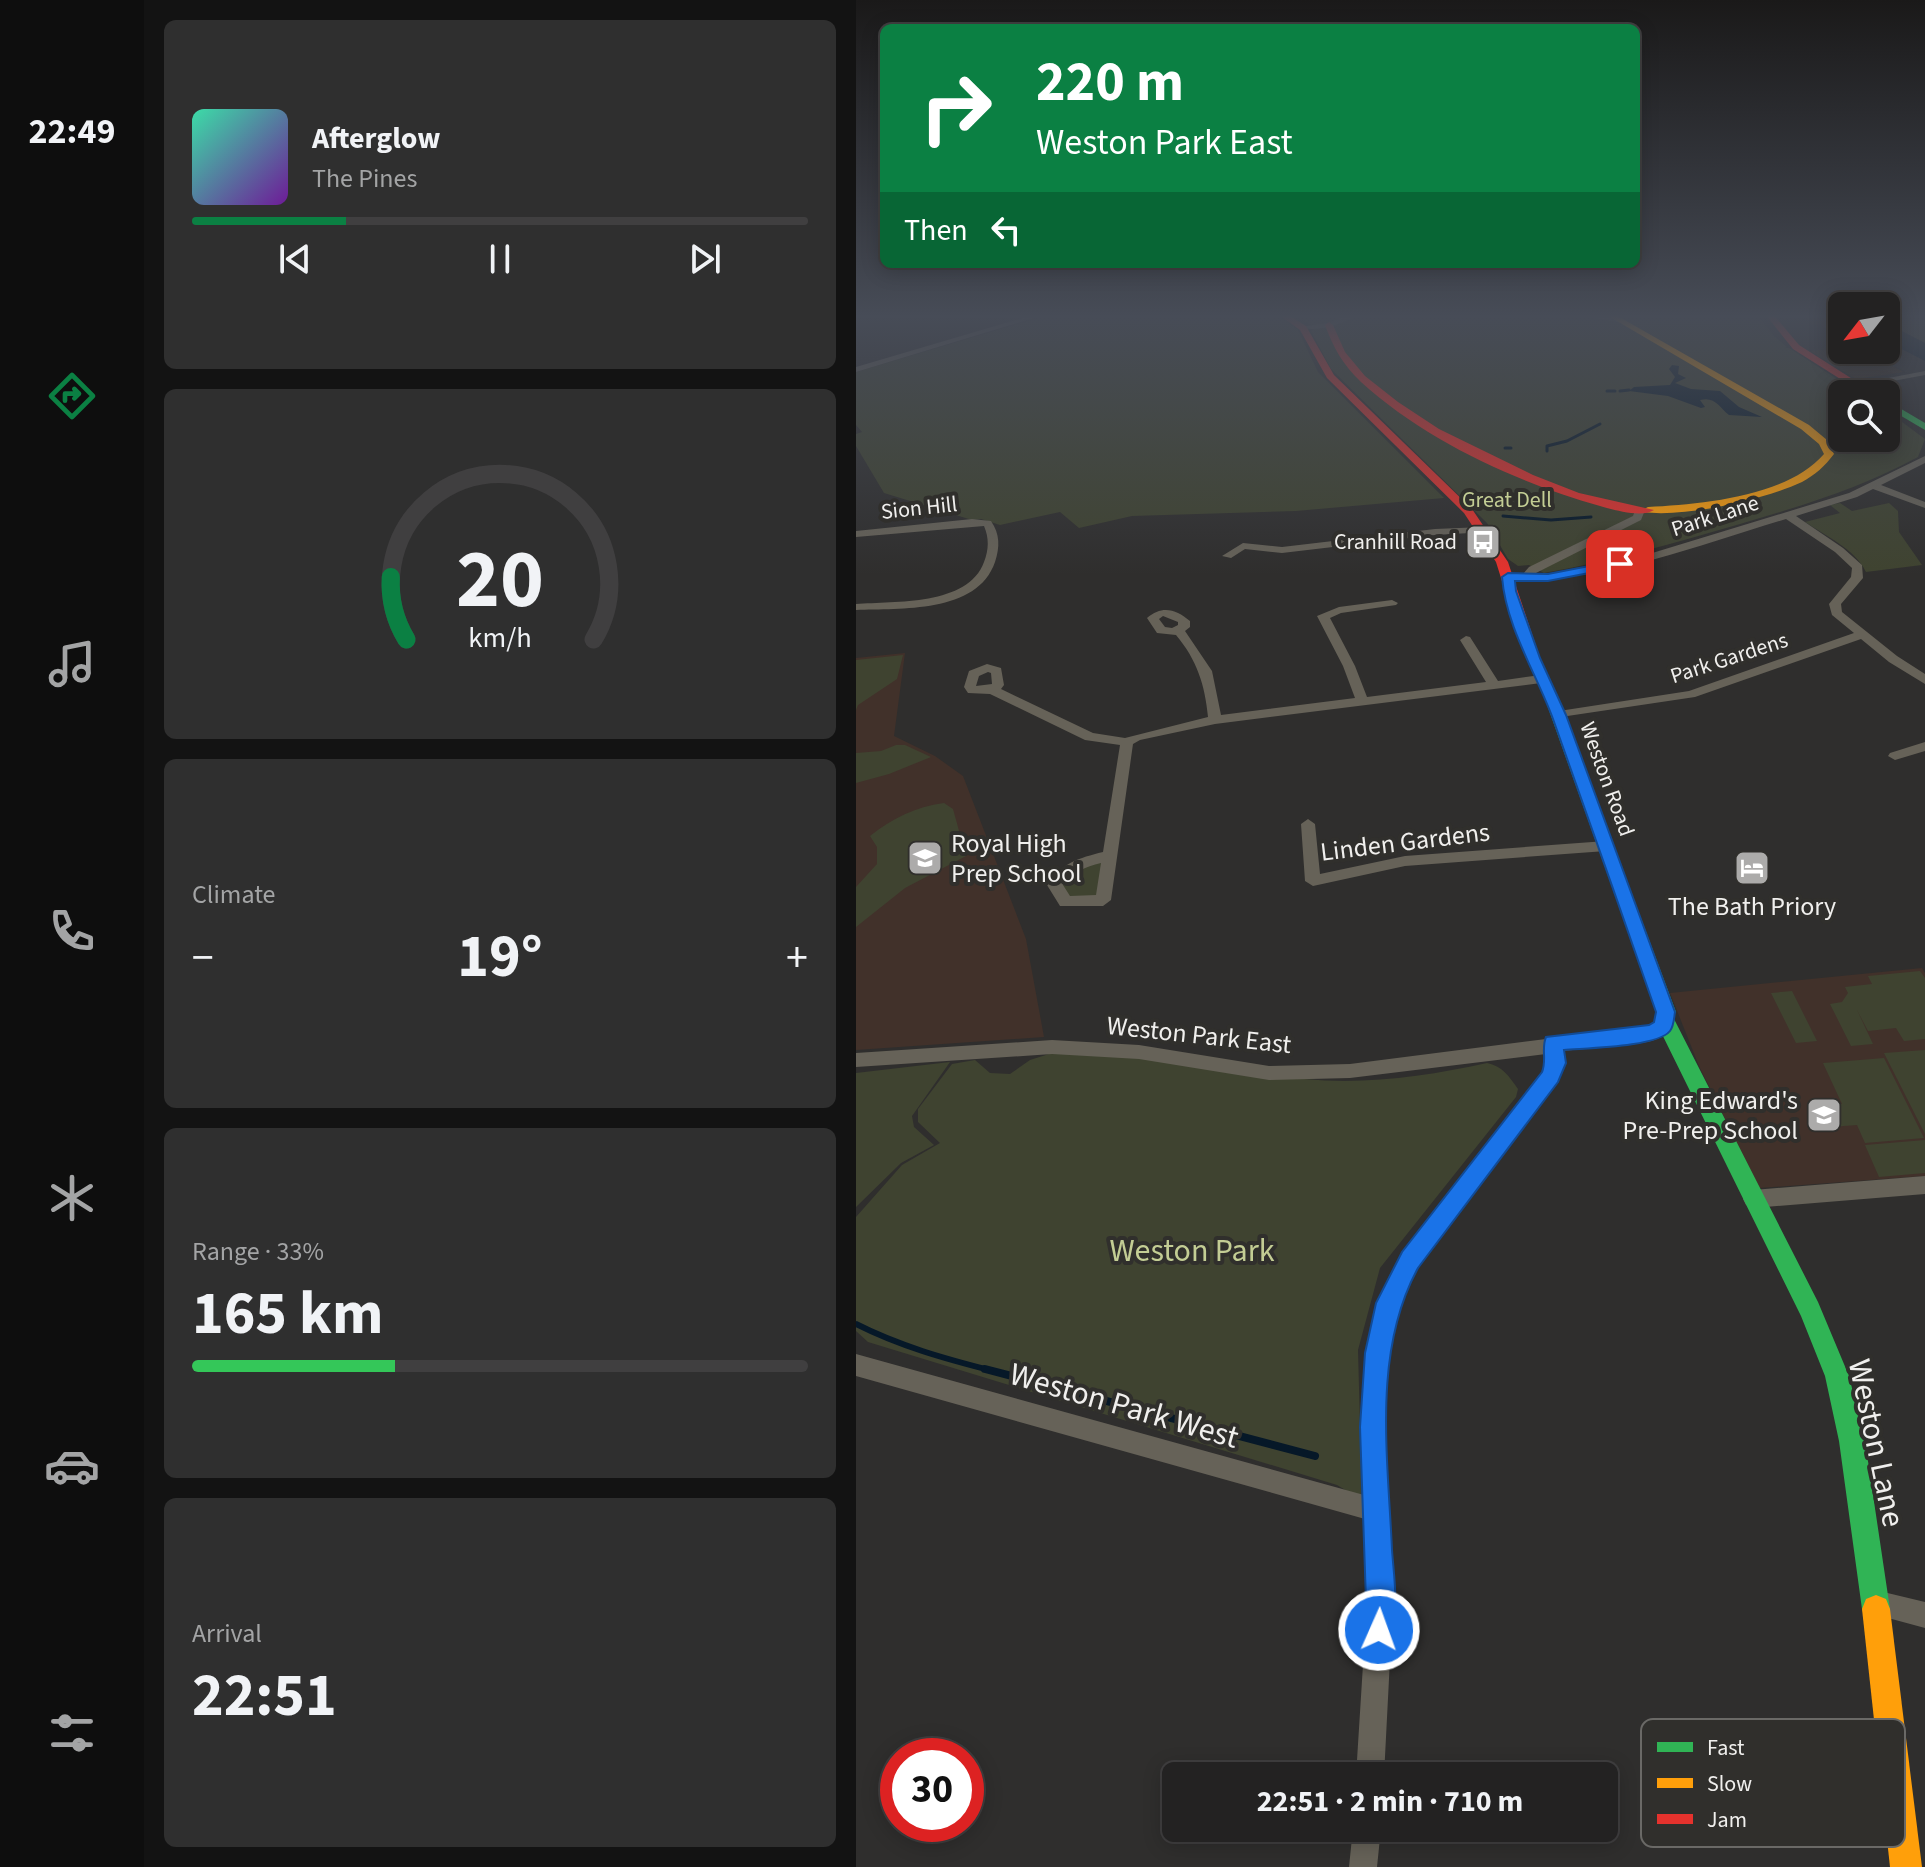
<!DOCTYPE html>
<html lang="en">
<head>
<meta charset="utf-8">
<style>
  :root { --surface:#232222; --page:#2f2f2f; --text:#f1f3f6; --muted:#a3a4a5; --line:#403f40; --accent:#0b8043 }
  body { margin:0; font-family:"Source Sans 3",sans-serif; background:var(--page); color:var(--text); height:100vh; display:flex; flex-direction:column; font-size:30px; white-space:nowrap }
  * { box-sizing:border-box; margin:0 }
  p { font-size:26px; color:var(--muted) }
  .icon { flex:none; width:44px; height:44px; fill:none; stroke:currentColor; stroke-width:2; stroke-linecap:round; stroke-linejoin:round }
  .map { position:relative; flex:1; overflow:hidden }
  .drawer { display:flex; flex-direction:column; gap:20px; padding:20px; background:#131313; width:712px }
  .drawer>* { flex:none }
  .guide { position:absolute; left:24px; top:24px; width:760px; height:244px; border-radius:12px; box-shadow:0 4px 20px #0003,0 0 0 2px var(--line); background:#0b8043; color:#fff; overflow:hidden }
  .needle { width:52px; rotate:239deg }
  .controls { position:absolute; left:972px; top:292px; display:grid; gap:16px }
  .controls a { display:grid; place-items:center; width:72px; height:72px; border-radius:12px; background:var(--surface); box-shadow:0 4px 20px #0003,0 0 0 2px var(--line); font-size:40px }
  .speed { position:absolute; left:24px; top:1738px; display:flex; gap:16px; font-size:40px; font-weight:700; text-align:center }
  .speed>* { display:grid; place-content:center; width:104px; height:104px; border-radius:50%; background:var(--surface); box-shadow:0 4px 20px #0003,0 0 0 2px var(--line); line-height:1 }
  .speed .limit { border:12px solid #d22; background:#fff; color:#111 }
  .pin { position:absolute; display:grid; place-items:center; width:68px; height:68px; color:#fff; margin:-34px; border-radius:16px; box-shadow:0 4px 12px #0006 }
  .me { position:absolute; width:88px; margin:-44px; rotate:2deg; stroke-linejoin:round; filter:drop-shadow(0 0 6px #0008) }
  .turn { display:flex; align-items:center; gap:28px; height:168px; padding:0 24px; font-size:36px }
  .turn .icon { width:104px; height:104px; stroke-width:2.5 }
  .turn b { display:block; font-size:56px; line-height:68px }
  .then { display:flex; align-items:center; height:76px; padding:0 24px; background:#0003; gap:16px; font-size:30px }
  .big { font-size:60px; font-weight:700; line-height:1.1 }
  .drawer .card { flex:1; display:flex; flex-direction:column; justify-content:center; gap:12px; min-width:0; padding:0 28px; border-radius:12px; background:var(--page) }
  .drawer .dial { align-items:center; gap:0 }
  .dial svg { height:208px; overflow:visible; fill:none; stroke:var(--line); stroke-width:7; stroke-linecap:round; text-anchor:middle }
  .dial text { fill:var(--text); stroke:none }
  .song { display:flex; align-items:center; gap:24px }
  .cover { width:96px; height:96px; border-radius:12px; background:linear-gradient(135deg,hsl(160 70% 55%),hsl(280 70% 35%)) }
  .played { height:8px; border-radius:4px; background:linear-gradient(90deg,var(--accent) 25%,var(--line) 25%) }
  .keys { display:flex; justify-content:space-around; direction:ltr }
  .heat { display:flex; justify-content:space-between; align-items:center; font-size:44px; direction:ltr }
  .charge { height:12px; border-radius:6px; background:linear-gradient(90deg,#34c759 33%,var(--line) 0) }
  .trip { position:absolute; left:306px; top:1762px; width:456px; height:80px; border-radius:12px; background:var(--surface); box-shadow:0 4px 20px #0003,0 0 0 2px var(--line); font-weight:700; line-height:80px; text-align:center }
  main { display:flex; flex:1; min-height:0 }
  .menu { display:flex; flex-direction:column; width:144px; justify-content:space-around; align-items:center; background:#0e0e0e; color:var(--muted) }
  .menu .icon { width:56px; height:56px }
  .menu .selected { color:var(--accent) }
  .menu b { font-size:36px; color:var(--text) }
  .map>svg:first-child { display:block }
  .commercial { fill:#3f3327 }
  .education { fill:#41312a }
  .green { fill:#3f4330 }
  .water { fill:#061828 }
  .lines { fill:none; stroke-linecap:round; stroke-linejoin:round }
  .stream-far2 { stroke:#061828; stroke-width:3 }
  .stream-far1 { stroke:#061828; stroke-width:6 }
  .stream { stroke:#061828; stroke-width:8 }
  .street { fill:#666258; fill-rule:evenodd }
  .fast { fill:#30b455; fill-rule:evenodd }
  .slow { fill:#ff9f0a; fill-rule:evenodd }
  .jam { fill:#e5322d; fill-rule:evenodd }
  .route { fill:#1a73e8; stroke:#114b97; stroke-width:2 }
  .labels { text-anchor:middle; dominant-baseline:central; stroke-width:8; stroke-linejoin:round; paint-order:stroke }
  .far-park-label { font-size:22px; fill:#c3cd94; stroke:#302f2c }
  .far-street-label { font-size:22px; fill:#f0efed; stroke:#302f2c }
  .far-poi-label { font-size:22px; fill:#f0efed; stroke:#302f2c; text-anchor:end }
  .street-label { font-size:26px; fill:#f0efed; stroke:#302f2c }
  .poi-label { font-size:26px; fill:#f0efed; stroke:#302f2c; text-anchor:start }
  .near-park-label { font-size:32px; fill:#c3cd94; stroke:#302f2c }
  .near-street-label { font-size:32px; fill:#f0efed; stroke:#302f2c }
  .key { fill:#302f2c; stroke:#6a6966; stroke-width:2 }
  .key-label { font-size:22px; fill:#f0efed }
</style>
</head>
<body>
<main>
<nav class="menu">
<b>22:49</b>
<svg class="icon selected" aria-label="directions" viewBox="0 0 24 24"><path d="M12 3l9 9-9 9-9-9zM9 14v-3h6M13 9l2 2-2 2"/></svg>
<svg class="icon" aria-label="music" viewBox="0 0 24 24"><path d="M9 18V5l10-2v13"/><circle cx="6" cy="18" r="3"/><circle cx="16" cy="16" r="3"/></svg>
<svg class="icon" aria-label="phone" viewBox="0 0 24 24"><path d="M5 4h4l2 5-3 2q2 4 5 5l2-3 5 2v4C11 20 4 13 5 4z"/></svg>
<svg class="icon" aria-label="climate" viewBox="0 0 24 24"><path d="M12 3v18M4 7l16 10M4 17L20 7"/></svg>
<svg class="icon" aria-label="car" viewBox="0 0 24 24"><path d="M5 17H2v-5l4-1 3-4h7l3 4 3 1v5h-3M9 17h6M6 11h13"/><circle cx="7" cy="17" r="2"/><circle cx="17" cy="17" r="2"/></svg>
<svg class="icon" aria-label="filters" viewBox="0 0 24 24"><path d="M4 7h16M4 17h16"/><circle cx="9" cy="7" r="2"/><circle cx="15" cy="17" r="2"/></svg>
</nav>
<section class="drawer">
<div class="card">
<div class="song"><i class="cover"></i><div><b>Afterglow</b><p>The Pines</p></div></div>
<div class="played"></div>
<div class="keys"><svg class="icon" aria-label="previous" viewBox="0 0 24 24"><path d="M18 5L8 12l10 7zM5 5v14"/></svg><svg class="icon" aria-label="pause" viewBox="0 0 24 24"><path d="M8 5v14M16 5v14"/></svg><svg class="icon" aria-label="next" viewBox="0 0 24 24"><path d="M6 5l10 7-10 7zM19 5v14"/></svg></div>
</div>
<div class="card dial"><svg viewBox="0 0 100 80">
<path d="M14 69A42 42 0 1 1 86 69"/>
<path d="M14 69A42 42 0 0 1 8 45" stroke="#0b8043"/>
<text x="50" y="56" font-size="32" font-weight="700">20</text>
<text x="50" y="72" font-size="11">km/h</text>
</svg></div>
<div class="card"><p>Climate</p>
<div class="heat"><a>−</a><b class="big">19°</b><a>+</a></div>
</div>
<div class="card"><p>Range · 33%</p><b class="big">165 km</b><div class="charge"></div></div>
<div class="card"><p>Arrival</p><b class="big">22:51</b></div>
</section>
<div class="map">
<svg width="1069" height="1867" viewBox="0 0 1069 1867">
  <rect width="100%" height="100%" fill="#2f2e2d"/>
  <g class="commercial">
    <path d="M922,314H975L986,320V344L965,324H954L949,318L926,319Z"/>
    <path d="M986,348L1010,350L1047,372L1000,379L954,351Z"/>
  </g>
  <g class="education">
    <path d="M49,653L38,736L79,756L107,776L170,939L188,1037L0,1050V658Z"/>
    <path d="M1066,968L1069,973V1176L903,1188L843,1066L814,993Z"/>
  </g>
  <g class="green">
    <path d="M195,314H420L442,330L462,372L588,498L440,511L276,516L223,528L204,512L144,525L125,519L116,520L28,493L0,446V434L6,432L0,425V372Z"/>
    <path d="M435,314H802L787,318L815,314H901L918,336L931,347L928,348H933L1004,394H986V438H1030V410L1069,439L1062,457C1005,488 945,506 884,524C819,543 755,561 688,573L673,565L662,566L652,559L631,523L475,369L455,331L459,327Z"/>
    <path d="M1030,314H1069V343L1030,323Z"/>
    <path d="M984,503L996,511L1033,503L1042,511L1043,532L1066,565L1010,572C999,549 970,536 949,522L984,513L974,505Z"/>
    <path d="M47,655L41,679L2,705L0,710V660Z"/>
    <path d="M40,745H49L75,757L33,774L0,783V753L25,751Z"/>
    <path d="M88,803L97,809L110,856L49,888L0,927V887L21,864V847L14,836C37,818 59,807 88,803Z"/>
    <path d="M247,862L242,896L214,898L205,884L222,867Z"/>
    <path d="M1064,971L1069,978V1039L1048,1041L1040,1028L1012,1031L1001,1010L1017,1044L995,1046L974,1004L986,1002L992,993L989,987L1016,984L1012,976Z"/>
    <path d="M936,991L961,1041L940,1043L915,993Z"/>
    <path d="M1069,1050V1134L1028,1053Z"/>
    <path d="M193,1054C279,1052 363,1071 449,1079C509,1085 572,1076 631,1063C646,1066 653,1076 662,1089L660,1097L524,1268L502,1350L506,1500L481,1485L12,1342L0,1331V1217L46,1165L84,1143L62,1122V1109L96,1064L119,1060L134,1073L154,1074L174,1060Z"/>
    <path d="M1028,1058L1068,1138L1009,1143L1001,1125L975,1127L966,1107L986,1104L967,1063Z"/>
    <path d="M94,1062L56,1116L58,1127L78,1145L45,1163L0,1207V1073Z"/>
    <path d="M1069,1140V1173L1023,1177L1009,1145Z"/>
  </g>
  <g class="water">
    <path d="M1030,323L1069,343V361L1030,341Z"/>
    <path d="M816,365L823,366L822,374L830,378L819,383L835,389L864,391L883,407L906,417L873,415C863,407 859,396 844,400L849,407L845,408L812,396L773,391L778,387L814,385L819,377L813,369Z"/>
  </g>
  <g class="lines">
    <g class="stream-far2">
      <path d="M751,391H759"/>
      <path d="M764,391L773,390"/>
      <path d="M649,448H655"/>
      <path d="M691,451V446L711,441L744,424"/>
      <path d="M647,516L695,520L735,517"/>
    </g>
    <path class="stream-far1" d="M0,1324C43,1346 90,1359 137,1371"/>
    <path class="stream" d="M129,1369L459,1456"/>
    <g class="street">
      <path d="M180,314H191L0,372V367Z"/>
      <path d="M493,314H503C486,324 462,333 443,327L472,323Z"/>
      <path d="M665,314H738L771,321L767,323L727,316H669Z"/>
      <path d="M1069,371V375L1000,388L996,385Z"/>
      <path d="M1069,456V463L1025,485L1069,502V508L1017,489L1001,497L940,516L987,548L1006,565L1007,578L985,604L986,612L1041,656L1069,674V684L1033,662L1005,639L839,697L698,718L697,715L703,711L833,691L998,633L976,615L973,604L995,577L996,568L979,552L930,519C840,546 747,583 652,580L648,579V575L667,574L673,567L777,516L780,508L789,510L785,520L678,574L692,575L793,554L993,493Z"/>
      <path d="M116,519L135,521C144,534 144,547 139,562C121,614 44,608 0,610V604C39,601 112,606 128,562C133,549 133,538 128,526L0,537V531Z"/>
      <path d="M627,527L632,530L631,532L579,535L426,553L389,549L375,558L366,556L387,543L426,547L579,529Z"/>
      <path d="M536,600L542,603L540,605L485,613L474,618L499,666L511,697L630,682L604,640L610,636L614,637L642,681L685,675L691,679L685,683L359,724L284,740L277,744L255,900L247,906H204L191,885C205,863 223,858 247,852L264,745L229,740L134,694L112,693L108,687L113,671L131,664L145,668L148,685L145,689L237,733L269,738L352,717C349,685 341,660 320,635L301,633L291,618C306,605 320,609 334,621V627L329,631L356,671L365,715L499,698L487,666L461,616L483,607ZM307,616L322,622V625L316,628L309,627L303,619ZM132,672L135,673L136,684L120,686L123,676ZM245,863L240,895L214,896L207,885C217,872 229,867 245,863Z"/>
      <path d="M1069,742V751L1039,760L1032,756L1034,753Z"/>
      <path d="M452,819L459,824L464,874L549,856L750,841L757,846L750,851L549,866L457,886L449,881L445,824Z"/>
      <path d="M809,1007L815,1009C820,1022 813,1034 801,1039C781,1047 731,1048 707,1051L709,1063L701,1081L561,1267L542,1305L533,1353L528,1427L537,1601L528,1776H500L511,1601L509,1519L0,1376V1354L508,1495L506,1427L511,1353L525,1296L547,1253L688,1072L691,1063L690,1054L494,1078L413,1080L283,1059L196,1054L0,1067V1053L196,1040L283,1045L413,1066L494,1064L690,1039L697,1036L702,1038L793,1026L799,1022L803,1009Z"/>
      <path d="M1069,1176V1194L897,1208L890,1205L887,1199L890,1193L897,1190Z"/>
      <path d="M1019,1590L1069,1602V1628L1010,1612L1006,1603L1010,1594Z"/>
      <path d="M497,1828H525L521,1867H493Z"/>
    </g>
    <g class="fast">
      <path d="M1030,400L1069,423V430L1030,407Z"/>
      <path d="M696,695L703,699L820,1012L817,1017L962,1302L993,1376L1009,1441L1034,1609L1030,1619L1020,1623L1010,1619L1006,1609L983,1441L969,1376L945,1316L798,1018L801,1013L689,699Z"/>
    </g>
    <g class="slow">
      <path d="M749,314H758L953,425L971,440L978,454C969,466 959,475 946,482C910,499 827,518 788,512L786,510L792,507C845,504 931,497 968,454L963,444L945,429Z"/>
      <path d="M1020,1595L1030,1599L1034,1609L1066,1867H1034L1006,1609L1010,1599Z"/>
    </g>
    <g class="jam">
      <path d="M422,314H431L450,326L478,375L616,509L652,562L684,658L703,699L701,702H691L689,699L670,658L640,562L608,513L471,378L444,330Z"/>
      <path d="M909,314H917L943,345L1020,394H1008L937,349Z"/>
      <path d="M473,322L477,325L489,352L509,376L542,402L583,429L677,475L723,493L798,510C786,518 758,510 744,506C660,482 570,441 505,382C487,365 477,347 469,325Z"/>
    </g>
  </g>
  <linearGradient id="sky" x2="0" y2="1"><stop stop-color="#1a1919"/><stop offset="0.55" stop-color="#474c57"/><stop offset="1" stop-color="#474c57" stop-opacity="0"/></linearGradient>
  <rect width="1069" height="575" fill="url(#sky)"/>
  <path class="route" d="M764,560L770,564L769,566L692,581H659L660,591L684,658L710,715L819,1012C818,1018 818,1026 814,1031C801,1047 730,1048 708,1050L710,1063L702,1082L562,1268C516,1352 532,1457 536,1550C538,1578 544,1613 533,1640L523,1645L512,1640L508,1630L510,1601L504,1427L509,1353L520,1303L546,1252L686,1072C691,1060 685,1048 690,1037L793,1025L798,1022L800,1012C766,914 732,817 697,719C680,673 650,627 646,577L652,573L692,574Z"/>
  <defs>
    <symbol id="bus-square" viewBox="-11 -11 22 22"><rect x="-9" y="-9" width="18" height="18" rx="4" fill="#acabaa" stroke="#302f2c"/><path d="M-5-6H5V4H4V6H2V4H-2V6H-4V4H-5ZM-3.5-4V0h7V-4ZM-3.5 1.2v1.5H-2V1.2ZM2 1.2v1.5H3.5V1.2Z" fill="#fff"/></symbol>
    <symbol id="school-square" viewBox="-11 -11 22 22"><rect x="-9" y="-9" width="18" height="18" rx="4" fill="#acabaa" stroke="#302f2c"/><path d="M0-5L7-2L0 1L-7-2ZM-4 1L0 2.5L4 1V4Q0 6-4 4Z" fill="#fff"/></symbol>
    <symbol id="hotel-square" viewBox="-11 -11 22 22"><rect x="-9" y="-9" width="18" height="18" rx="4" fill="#acabaa" stroke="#302f2c"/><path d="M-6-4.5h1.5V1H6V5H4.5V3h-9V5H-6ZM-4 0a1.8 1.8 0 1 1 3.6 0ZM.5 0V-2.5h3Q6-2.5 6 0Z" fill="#fff"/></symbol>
  </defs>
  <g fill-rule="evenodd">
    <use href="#bus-square" x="607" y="522" width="40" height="40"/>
    <use href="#school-square" x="49" y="838" width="40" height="40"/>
    <use href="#hotel-square" x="876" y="848" width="40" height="40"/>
    <use href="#school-square" x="948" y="1095" width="40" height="40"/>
  </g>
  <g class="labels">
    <g class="far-park-label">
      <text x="651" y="500">Great Dell</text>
    </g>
    <g class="far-street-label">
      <text transform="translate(63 508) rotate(-6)">Sion Hill</text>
      <text transform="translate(859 516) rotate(-18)">Park Lane</text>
      <text transform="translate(873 658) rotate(-18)">Park Gardens</text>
      <text transform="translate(751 779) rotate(70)">Weston Road</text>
    </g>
    <g class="far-poi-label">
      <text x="601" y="542">Cranhill Road</text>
    </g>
    <g class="street-label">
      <text transform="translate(549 842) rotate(-7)">Linden Gardens</text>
      <text transform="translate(343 1035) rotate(6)">Weston Park East</text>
    </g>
    <g class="poi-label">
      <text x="95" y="843">Royal High<tspan x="95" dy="30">Prep School</tspan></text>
      <text x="896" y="906" text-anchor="middle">The Bath Priory</text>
      <text x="942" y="1100" text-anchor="end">King Edward's<tspan x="942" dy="30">Pre-Prep School</tspan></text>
    </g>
    <g class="near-park-label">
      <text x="336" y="1251">Weston Park</text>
    </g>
    <g class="near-street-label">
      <text transform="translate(268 1406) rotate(16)">Weston Park West</text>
      <text transform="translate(1020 1443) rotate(78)">Weston Lane</text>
    </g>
  </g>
  <rect x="785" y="1719" width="264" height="128" rx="12" class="key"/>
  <rect x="801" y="1742" width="36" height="10" fill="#30b455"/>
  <rect x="801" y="1778" width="36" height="10" fill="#ff9f0a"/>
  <rect x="801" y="1814" width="36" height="10" fill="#e5322d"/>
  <g class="key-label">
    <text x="851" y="1755">Fast</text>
    <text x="851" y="1791">Slow</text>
    <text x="851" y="1827">Jam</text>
  </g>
</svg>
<div class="controls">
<a><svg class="needle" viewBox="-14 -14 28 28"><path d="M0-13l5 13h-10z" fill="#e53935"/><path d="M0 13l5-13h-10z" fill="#a3a4a5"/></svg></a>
<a><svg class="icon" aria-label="search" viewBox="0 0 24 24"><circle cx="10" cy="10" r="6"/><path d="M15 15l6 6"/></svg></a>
</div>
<div class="speed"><div class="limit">30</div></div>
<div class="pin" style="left:764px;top:564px;background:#d93025"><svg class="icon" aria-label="arrive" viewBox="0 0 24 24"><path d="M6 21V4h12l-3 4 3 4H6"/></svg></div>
<svg class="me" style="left:523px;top:1630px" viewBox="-20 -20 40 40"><circle r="17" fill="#1a73e8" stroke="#fff" stroke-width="3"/><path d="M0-11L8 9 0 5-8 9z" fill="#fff"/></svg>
<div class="trip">22:51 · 2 min · 710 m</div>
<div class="guide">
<div class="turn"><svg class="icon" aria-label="right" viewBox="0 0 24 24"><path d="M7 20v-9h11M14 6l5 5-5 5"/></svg><div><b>220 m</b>Weston Park East</div></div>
<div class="then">Then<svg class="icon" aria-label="left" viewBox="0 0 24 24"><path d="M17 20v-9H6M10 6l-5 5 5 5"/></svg></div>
</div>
</div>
</main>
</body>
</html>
